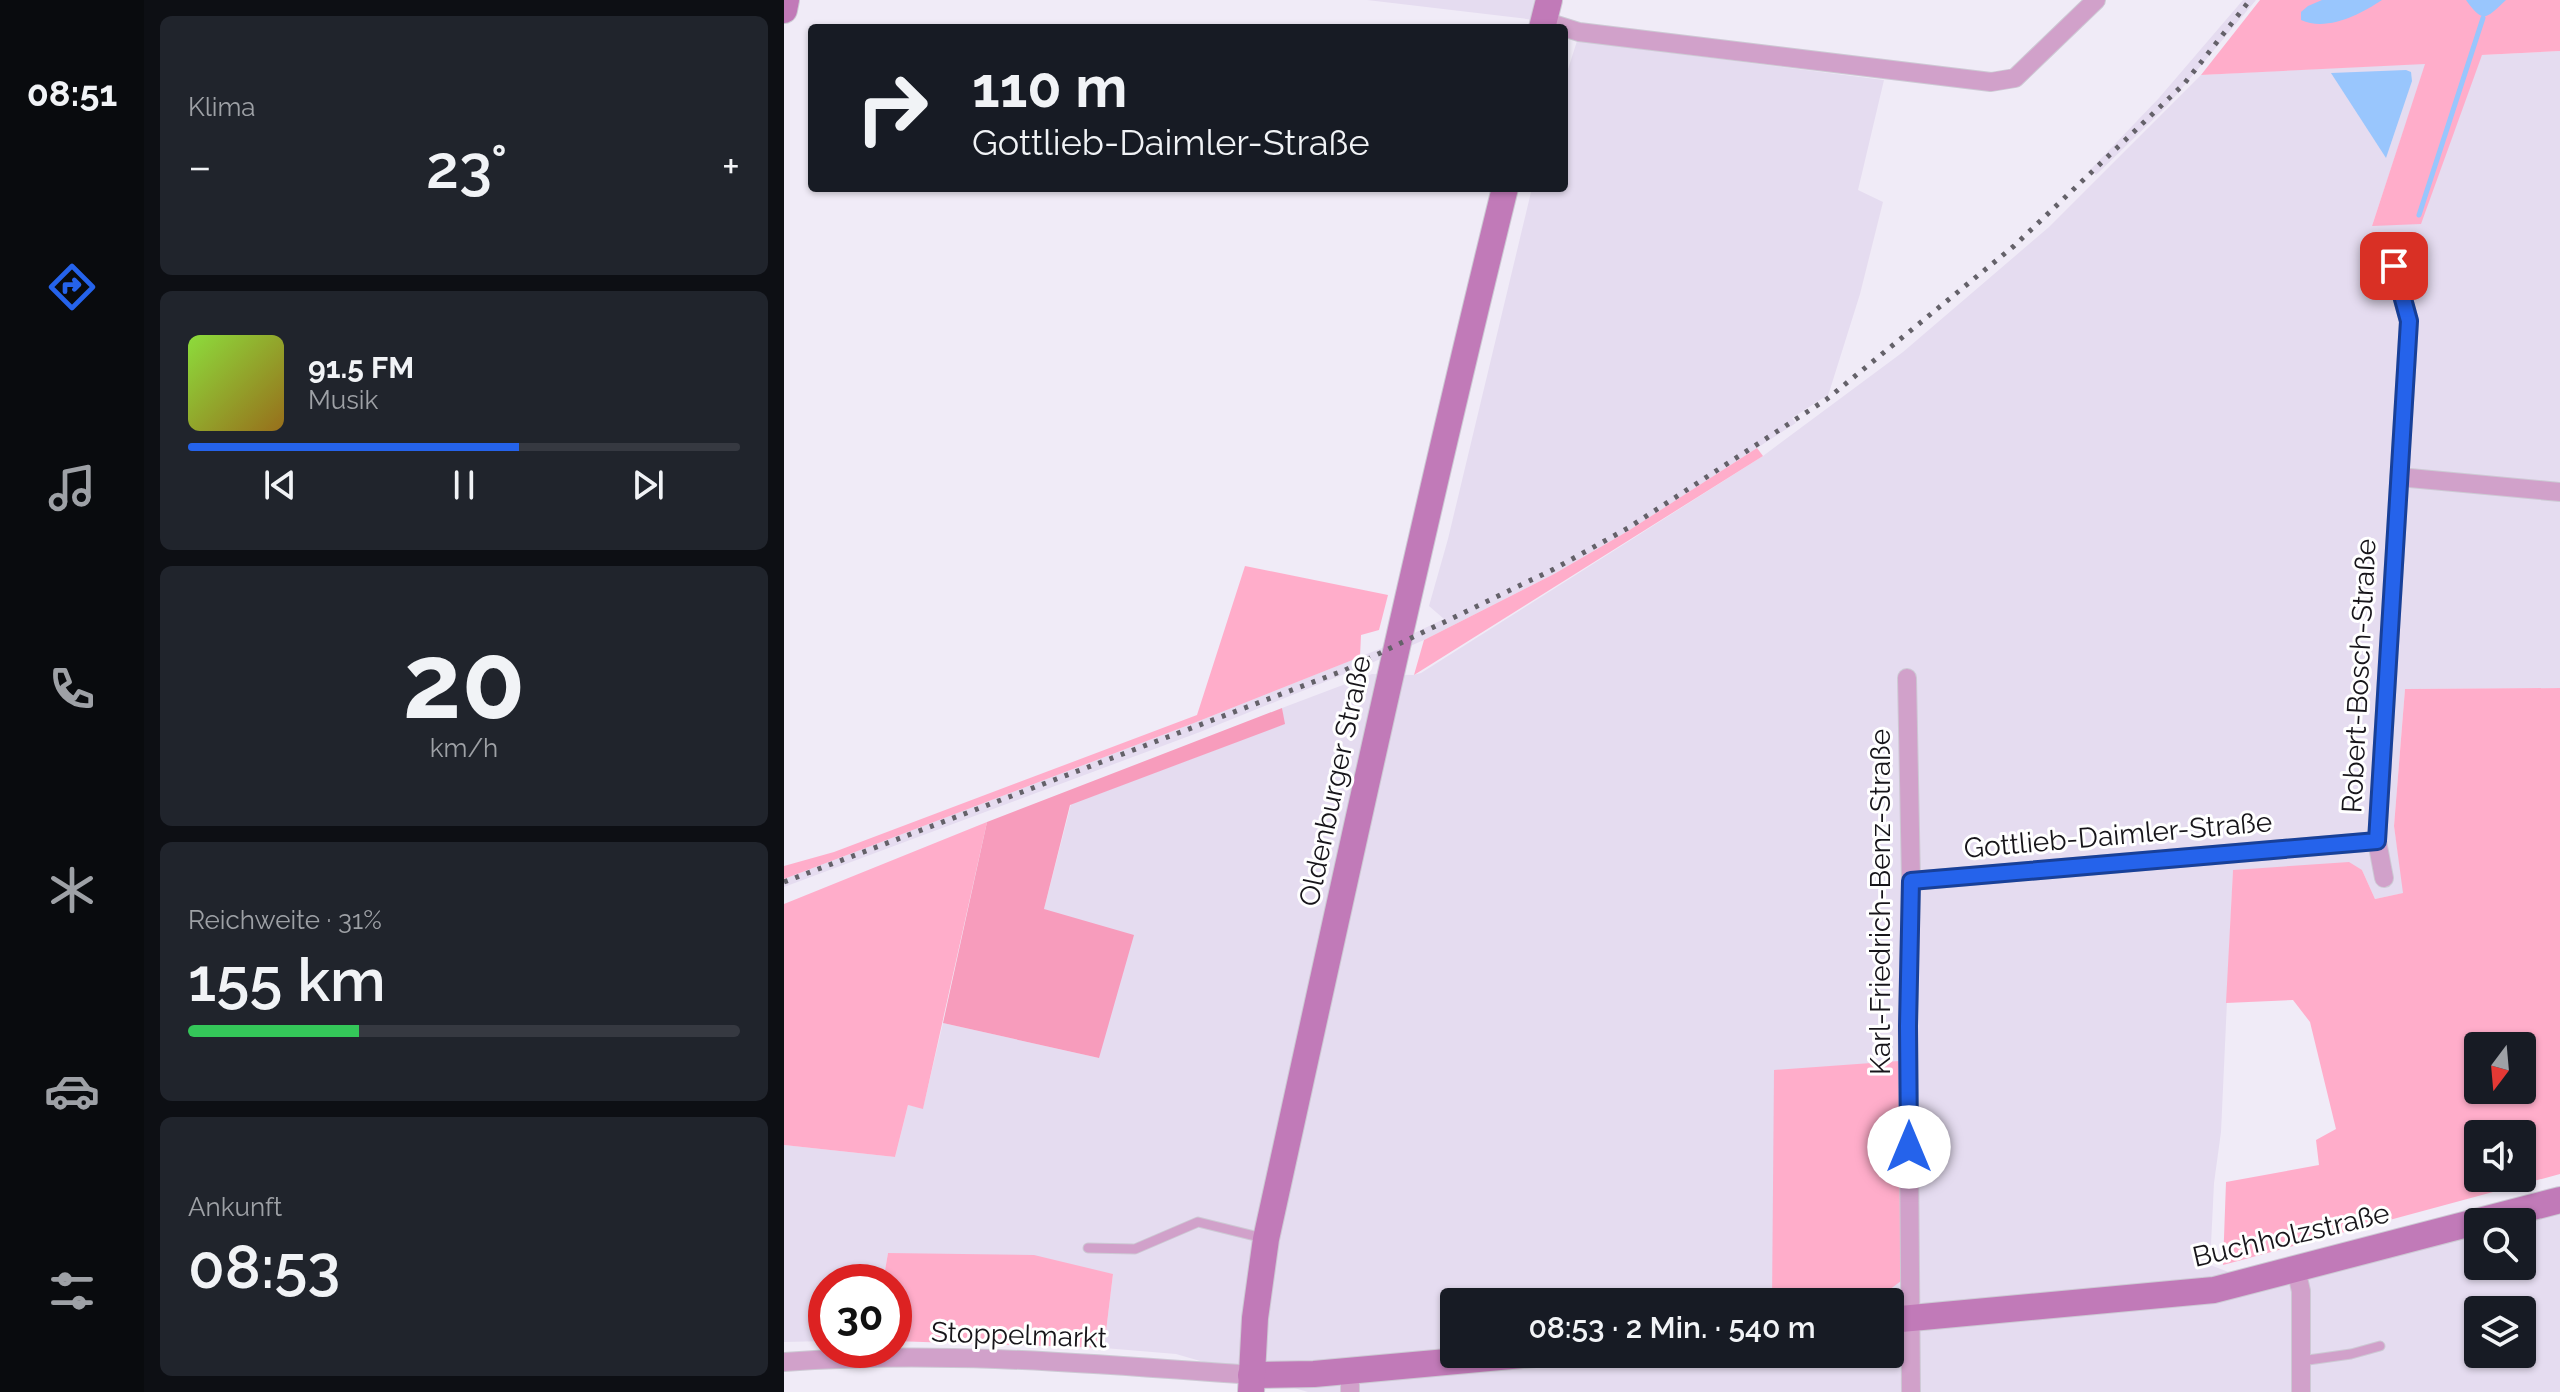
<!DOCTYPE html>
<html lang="de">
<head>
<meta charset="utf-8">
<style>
  :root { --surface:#171b24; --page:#20242c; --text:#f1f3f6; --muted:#9ea1a6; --line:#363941; --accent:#2563eb }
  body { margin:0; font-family:Raleway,sans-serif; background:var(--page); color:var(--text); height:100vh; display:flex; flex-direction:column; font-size:30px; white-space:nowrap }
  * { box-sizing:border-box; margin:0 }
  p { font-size:26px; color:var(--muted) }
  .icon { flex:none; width:44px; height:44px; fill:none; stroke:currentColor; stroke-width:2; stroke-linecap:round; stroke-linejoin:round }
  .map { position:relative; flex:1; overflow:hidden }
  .panel { display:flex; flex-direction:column; gap:16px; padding:16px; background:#0d0f14; width:640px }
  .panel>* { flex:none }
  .banner { position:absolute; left:24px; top:24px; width:760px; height:168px; border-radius:8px; box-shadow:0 2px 6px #0004; background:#171b24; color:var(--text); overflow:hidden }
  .needle { width:52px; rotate:196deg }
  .buttons { position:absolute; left:1680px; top:1032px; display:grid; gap:16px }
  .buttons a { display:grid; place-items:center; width:72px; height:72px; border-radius:8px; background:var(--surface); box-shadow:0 2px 6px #0004; font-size:40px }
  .speed { position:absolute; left:24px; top:1264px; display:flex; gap:16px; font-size:40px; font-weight:700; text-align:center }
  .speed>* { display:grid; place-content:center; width:104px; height:104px; border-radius:50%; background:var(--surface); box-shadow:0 2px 6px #0004; line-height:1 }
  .speed .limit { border:12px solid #d22; background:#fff; color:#111 }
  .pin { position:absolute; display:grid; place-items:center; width:68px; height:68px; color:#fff; margin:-34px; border-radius:16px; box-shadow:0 4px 12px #0006 }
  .me { position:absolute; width:88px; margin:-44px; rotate:0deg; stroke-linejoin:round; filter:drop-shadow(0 0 6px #0008) }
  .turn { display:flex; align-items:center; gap:28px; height:168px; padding:0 32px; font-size:36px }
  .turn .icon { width:104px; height:104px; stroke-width:2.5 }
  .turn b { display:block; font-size:56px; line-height:68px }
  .big { font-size:60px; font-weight:600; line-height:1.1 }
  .panel .card { flex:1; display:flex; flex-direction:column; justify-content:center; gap:12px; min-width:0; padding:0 28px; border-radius:12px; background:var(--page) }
  .panel .dial { align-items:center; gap:0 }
  .dial b { font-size:104px; line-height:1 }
  .song { display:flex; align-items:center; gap:24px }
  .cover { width:96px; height:96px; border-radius:12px; background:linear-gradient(135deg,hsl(90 70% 55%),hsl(40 70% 35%)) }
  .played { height:8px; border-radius:4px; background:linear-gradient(90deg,var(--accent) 60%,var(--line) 60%) }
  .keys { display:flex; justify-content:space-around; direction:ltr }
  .heat { display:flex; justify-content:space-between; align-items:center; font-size:44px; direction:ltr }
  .charge { height:12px; border-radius:6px; background:linear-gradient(90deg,#34c759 31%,var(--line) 0) }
  .trip { position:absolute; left:656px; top:1288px; width:464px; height:80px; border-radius:8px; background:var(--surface); box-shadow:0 2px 6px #0004; font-weight:600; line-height:80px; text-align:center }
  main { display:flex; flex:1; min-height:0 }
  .tab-bar { display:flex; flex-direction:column; width:144px; justify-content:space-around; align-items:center; background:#090b0e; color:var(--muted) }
  .tab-bar .icon { width:56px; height:56px }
  .tab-bar .active { color:var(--accent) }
  .tab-bar b { font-size:36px; color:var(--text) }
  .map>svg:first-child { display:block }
  .built { fill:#e5dcf0; fill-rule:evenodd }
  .green { fill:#ffadca; fill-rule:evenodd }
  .forest { fill:#f79cbc }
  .water { fill:#99c6fd }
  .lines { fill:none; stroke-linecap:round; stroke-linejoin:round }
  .stream { stroke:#99c6fd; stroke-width:5 }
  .lane-casing { stroke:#cdc9d4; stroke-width:11 }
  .street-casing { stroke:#cdc9d4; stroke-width:20 }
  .secondary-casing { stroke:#cdc9d4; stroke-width:28 }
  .lane { stroke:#d1a1ca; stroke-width:9 }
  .street { stroke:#d1a1ca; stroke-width:18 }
  .secondary { stroke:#c17ab8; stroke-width:26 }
  .rail { stroke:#646169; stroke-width:5; stroke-dasharray:4 8; stroke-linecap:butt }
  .route-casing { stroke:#184099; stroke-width:20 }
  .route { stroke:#2563eb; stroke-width:14 }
  .labels { text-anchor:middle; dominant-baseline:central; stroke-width:6; stroke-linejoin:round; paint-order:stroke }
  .street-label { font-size:28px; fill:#17151a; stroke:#fff }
</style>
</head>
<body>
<main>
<nav class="tab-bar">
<b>08:51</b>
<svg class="icon active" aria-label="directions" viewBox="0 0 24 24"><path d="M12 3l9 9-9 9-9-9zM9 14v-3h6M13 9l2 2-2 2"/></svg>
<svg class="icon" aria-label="music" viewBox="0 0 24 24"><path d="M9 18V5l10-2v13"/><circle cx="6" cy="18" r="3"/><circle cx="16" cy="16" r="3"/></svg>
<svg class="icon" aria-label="phone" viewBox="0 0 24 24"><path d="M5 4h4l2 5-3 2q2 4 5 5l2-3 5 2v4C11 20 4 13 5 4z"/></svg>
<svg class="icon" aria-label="climate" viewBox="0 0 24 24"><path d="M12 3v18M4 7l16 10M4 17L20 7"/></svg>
<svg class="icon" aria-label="car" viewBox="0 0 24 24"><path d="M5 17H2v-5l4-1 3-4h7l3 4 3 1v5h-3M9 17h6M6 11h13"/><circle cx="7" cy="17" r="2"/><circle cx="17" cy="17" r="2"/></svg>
<svg class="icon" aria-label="filters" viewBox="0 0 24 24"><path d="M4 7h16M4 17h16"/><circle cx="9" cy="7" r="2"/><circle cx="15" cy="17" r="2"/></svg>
</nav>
<section class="panel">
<div class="card"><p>Klima</p>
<div class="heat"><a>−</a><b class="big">23°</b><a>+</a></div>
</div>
<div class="card">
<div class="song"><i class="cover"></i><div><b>91.5 FM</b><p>Musik</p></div></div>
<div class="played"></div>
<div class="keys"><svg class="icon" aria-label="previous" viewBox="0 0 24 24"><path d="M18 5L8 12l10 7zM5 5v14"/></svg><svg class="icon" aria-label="pause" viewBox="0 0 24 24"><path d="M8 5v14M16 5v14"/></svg><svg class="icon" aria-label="next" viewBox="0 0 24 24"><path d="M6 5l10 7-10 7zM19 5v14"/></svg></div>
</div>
<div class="card dial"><b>20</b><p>km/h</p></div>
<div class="card"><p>Reichweite · 31%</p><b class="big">155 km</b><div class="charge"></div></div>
<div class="card"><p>Ankunft</p><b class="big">08:53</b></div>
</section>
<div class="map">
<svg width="1776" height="1392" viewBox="0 0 1776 1392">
  <rect width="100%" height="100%" fill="#f0ebf7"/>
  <g class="built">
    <path d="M583,0H765L760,21Z"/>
    <path d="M1459,0H1472L1383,106L1312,175L1307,169L1375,98Z"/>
    <path d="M793,41L1100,80L1074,190L1099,202L1076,294L1043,399L1039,398L1008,418L1012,423L844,531L770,574L640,640L578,667L416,732L0,887V879L410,723L603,646L660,619L645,606L664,539L748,188H780V82Z"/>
    <path d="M1776,51V688L1621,689L1610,826L1620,893L1591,899L1578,870H1449L1437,1132L1430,1183L1426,1265L1450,1274L1776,1189V1392H524L392,1354L320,1348L329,1274L104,1253L99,1282H42V1341L0,1342V1145L111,1157L124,1105L139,1108L159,1023L315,1058L260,909L287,804L500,724L498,708L588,674L629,675L637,673L979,456L1119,352L1265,227L1417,75L1642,63L1588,226L1698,55ZM1694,1222H1738V1266H1694ZM670,1302H1106V1354H670ZM1694,1310H1738V1354H1694Z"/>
  </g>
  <g class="green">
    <path d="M1476,0H1776V51L1698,55L1637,224L1588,226L1641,64L1417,75Z"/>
    <path d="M973,448L979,456L630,675L640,640L770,574L844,531Z"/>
    <path d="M461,566L604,595L595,630L577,635L576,657L410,723L0,879V866L50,852L413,715Z"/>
    <path d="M1776,688V1174L1439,1265L1442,1182L1535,1165L1532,1140L1552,1129L1526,1022L1509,1000L1442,1003L1449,870L1565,862L1578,870L1591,899L1619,893L1610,826L1621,689ZM1738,1046V1090H1694V1046ZM1738,1134V1178H1694V1134Z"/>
    <path d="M203,822L139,1109L124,1105L111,1157L0,1145V904Z"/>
    <path d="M1115,1061L1117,1281L1093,1299L1063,1302H988L990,1070Z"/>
    <path d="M104,1253L250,1255L329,1274L320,1348L110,1341V1282H99Z"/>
  </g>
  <path class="forest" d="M498,708L501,724L286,805L260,909L350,935L315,1058L159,1023L203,822Z"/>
  <g class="water">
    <path d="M1538,0H1598C1577,14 1543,32 1517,20V12L1524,6Z"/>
    <path d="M1682,0H1722C1702,19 1699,24 1682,0Z"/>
    <path d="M1622,70L1627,72L1628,81L1602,158L1547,73Z"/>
  </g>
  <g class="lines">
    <path class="stream" d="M1635,215L1699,18"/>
    <defs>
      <g id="lane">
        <path d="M304,1248L351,1249L414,1222L479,1238"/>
        <path d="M1517,1361L1567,1354L1596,1346"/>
      </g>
      <g id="street">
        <path d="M760,21L795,32L1207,82L1231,78L1312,0"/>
        <path d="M1615,477L1776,492"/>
        <path d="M1123,678L1127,881L1124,1026L1127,1392"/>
        <path d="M1600,878L1593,841L1625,321L1610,266"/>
        <path d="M1127,881L1593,841"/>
        <path d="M1512,1269L1517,1291V1392"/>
        <path d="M0,1362C155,1350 313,1364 467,1375"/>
        <path d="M566,1392V1372"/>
      </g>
      <g id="secondary">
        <path d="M0,10L2,0"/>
        <path d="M758,28L765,0"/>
        <path d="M1106,1320L1430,1290L1776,1200"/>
        <path d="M467,1375L530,1374L751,1354"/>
        <path d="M467,1392L471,1318L482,1239C559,888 635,537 721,188"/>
      </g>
    </defs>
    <use href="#lane" class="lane-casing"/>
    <use href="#street" class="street-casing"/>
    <use href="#secondary" class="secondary-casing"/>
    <use href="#lane" class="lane"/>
    <use href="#street" class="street"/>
    <use href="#secondary" class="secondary"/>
    <path class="rail" d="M0,882L561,670L770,569L844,528L1043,399L1230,246L1400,84L1466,0"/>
  </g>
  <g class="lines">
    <defs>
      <path id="route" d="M1125,1147L1124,1026L1127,881L1593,841L1625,321L1610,266"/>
    </defs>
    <use href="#route" class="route-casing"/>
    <use href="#route" class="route"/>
  </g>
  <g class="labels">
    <g class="street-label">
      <text transform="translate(1575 676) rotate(-87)">Robert-Bosch-Straße</text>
      <text transform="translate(551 781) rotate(-78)">Oldenburger Straße</text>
      <text transform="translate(1334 835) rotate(-5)">Gottlieb-Daimler-Straße</text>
      <text transform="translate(1096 902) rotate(-90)">Karl-Friedrich-Benz-Straße</text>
      <text transform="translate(1507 1235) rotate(-13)">Buchholzstraße</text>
      <text transform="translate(235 1335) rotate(2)">Stoppelmarkt</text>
    </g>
  </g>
</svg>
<div class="buttons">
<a><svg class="needle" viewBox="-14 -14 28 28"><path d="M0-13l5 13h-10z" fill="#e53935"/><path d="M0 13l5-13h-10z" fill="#9ea1a6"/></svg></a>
<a><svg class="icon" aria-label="sound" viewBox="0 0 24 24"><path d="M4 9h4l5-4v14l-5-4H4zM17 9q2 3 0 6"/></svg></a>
<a><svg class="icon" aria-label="search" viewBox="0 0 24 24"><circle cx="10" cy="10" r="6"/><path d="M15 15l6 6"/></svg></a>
<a><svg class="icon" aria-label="layers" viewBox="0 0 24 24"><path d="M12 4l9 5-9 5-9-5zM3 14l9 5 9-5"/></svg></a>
</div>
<div class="speed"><div class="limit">30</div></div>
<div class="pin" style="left:1610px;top:266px;background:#d93025"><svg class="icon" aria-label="arrive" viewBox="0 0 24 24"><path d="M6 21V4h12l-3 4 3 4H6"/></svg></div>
<svg class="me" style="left:1125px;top:1147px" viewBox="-20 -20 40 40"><circle r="19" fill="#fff"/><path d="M0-13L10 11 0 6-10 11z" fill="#2563eb"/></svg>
<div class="trip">08:53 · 2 Min. · 540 m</div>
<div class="banner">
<div class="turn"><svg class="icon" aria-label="right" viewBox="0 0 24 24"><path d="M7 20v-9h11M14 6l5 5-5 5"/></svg><div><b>110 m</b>Gottlieb-Daimler-Straße</div></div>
</div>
</div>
</main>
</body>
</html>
